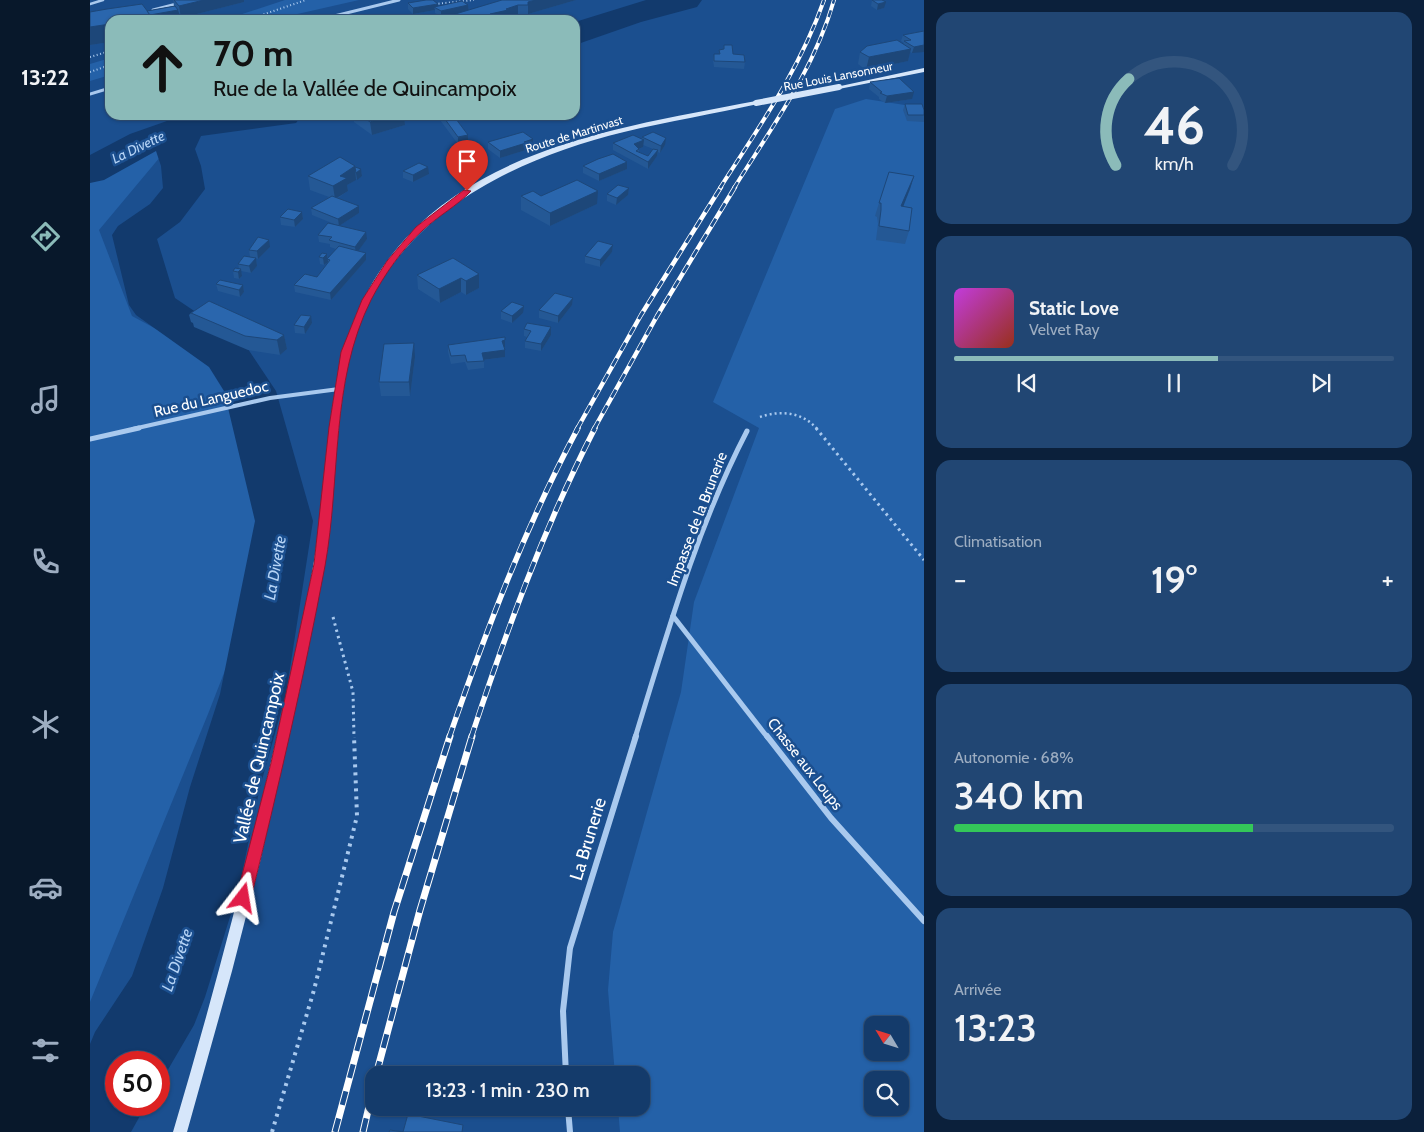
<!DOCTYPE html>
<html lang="fr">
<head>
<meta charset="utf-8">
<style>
  :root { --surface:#143b6b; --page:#214673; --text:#f1f3f6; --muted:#9dadc1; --line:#33557e; --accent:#8bbbb9 }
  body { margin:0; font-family:Cabin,sans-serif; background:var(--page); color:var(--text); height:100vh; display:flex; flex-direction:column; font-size:19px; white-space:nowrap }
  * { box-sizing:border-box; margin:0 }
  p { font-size:16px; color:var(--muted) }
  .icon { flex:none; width:28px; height:28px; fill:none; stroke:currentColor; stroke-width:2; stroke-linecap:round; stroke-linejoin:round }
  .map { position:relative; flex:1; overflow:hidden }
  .side { display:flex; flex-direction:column; gap:12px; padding:12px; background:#0b203b; width:500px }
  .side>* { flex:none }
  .guide { position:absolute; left:15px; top:15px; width:475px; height:105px; border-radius:15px; box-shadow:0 1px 4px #0004,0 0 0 1px var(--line); background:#8bbbb9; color:#111; overflow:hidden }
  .needle { width:32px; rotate:308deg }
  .fabs { position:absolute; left:774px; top:1016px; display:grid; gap:10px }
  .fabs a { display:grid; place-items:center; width:45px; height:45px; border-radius:10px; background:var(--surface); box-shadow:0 1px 4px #0004,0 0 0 1px var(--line); font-size:25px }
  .speed { position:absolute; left:15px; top:1051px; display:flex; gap:10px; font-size:25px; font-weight:700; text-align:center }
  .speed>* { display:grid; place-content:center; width:65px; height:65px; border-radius:50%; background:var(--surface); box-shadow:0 1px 4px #0004,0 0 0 1px var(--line); line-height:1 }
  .speed .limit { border:8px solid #d22; background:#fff; color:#111 }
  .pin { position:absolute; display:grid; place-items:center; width:42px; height:42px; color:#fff; margin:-51px -21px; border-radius:50% 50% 50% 0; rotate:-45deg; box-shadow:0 0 5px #0007 }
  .pin .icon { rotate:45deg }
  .me { position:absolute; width:55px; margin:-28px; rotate:14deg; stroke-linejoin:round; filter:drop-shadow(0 0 4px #0008) }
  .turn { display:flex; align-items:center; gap:18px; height:105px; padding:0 25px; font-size:22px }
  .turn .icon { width:65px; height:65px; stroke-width:2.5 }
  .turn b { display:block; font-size:35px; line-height:42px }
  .big { font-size:38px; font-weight:600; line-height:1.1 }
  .side .card { flex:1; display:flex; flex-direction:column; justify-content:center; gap:8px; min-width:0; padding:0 18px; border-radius:15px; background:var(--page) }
  .side .dial { align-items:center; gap:0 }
  .dial svg { height:130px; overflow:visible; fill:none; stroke:var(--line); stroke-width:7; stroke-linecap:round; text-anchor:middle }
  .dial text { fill:var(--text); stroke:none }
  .song { display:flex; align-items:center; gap:15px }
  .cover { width:60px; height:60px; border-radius:8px; background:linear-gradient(135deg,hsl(290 70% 55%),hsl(10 70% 35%)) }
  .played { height:5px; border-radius:2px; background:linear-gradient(90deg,var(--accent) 60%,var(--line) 60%) }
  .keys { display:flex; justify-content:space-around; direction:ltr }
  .heat { display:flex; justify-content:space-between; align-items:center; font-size:28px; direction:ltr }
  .charge { height:8px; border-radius:4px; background:linear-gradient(90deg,#34c759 68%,var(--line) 0) }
  .trip { position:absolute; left:275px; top:1066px; width:285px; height:50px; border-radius:15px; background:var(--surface); box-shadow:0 1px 4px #0004,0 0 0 1px var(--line); font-weight:600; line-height:50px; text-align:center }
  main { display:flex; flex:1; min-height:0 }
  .dock { display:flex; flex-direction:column; width:90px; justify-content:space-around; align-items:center; background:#08182b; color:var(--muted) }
  .dock .icon { width:35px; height:35px }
  .dock .current { color:var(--accent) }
  .dock b { font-size:22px; color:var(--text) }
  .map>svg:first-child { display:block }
  .green { fill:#2461a8; fill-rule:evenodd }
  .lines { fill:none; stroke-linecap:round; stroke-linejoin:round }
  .river { fill:#123a6d; fill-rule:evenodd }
  .path-far3 { stroke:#a9c9ee; stroke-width:2; stroke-dasharray:1 2.5; stroke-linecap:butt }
  .path-far2 { stroke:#a9c9ee; stroke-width:2.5; stroke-dasharray:2 3; stroke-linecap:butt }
  .path-far1 { stroke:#a9c9ee; stroke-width:3; stroke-dasharray:2.5 4; stroke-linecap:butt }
  .path { stroke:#a9c9ee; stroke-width:4; stroke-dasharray:3 5; stroke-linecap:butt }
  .lane { stroke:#a9c9ee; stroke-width:2.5 }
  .street-far3 { stroke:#a9c9ee; stroke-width:3 }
  .street-far2 { stroke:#a9c9ee; stroke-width:4 }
  .street-far1 { stroke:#a9c9ee; stroke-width:5 }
  .street { stroke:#a9c9ee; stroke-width:6 }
  .secondary { fill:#d6e6fa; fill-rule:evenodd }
  .rail-far3-casing { stroke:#fff; stroke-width:4 }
  .rail-far2-casing { stroke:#fff; stroke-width:4.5 }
  .rail-far1-casing { stroke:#fff; stroke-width:5.5 }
  .rail-casing { stroke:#fff; stroke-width:7 }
  .rail-far3 { stroke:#1b4f8f; stroke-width:2.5; stroke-dasharray:7; stroke-linecap:butt }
  .rail-far2 { stroke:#1b4f8f; stroke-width:3; stroke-dasharray:9; stroke-linecap:butt }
  .rail-far1 { stroke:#1b4f8f; stroke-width:4; stroke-dasharray:11; stroke-linecap:butt }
  .rail { stroke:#1b4f8f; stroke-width:5; stroke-dasharray:14; stroke-linecap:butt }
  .secondary-bridge { stroke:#d6e6fa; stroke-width:6 }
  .wall { fill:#245895; fill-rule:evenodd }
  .shaded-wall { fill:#1d4779 }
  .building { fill:#2a66ad; stroke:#1d4779 }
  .route { fill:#e11d48; stroke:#92132f }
  .labels { text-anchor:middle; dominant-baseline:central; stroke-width:5; stroke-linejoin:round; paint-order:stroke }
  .far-street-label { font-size:12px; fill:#fff; stroke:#1b4f8f }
  .far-water-label { font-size:14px; font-style:italic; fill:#b5d3f5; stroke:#1b4f8f }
  .street-label { font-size:15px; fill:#fff; stroke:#1b4f8f }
  .water-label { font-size:16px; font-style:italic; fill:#b5d3f5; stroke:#1b4f8f }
  .near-street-label { font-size:18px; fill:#fff; stroke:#1b4f8f }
</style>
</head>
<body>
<main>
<nav class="dock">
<b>13:22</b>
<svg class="icon current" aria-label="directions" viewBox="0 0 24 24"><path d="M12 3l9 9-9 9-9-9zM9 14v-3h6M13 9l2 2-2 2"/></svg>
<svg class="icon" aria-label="music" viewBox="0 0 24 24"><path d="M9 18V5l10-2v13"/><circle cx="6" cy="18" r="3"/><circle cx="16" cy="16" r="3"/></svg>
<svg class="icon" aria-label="phone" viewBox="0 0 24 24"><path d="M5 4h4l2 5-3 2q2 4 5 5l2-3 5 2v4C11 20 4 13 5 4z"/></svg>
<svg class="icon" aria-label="climate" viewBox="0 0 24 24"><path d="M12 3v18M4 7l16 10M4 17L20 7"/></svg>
<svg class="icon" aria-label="car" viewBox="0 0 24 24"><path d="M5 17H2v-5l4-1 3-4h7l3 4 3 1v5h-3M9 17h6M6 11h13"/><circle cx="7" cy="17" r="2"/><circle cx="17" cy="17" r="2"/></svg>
<svg class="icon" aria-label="filters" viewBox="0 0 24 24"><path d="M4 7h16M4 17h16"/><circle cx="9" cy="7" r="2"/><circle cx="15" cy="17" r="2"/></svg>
</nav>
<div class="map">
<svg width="834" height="1132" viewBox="0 0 834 1132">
  <rect width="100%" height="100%" fill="#1b4f8f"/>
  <g class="green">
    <path d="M195,0H269L181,20H134Z"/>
    <path d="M20,58V75L0,81V64Z"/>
    <path d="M776,99L834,108V1132H530L528,1108H551V1075H525L518,990L523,932L591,692L604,602L669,428L623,402L745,109ZM782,1025H810V1052H782ZM782,1080H810V1108H782Z"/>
    <path d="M96,126L9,230L42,316L120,358L168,416L175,568L118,714L0,1002V158L51,134Z"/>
  </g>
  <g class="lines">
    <g class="river">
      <path d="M556,0H612L607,7L551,22L485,45V22Z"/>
      <path d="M94,115H212L206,123L111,136L105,149L111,166L115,189L90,222L67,239L85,298L156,346L186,391L223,521L196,694L170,787L149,888L115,997L104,1025L69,1085V1062H26V1105H56L41,1132H0V1044L5,1032L42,976L73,888L100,787L130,694L165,521L134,391L119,367L46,315L39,305L22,235L28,226L60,204L73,188L71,166L66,151L14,180L0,183V155L40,134Z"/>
    </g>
    <g class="path-far3">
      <path d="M345,4L384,0"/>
      <path d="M157,20L216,0"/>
      <path d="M0,57L20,51"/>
      <path d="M0,72L20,65"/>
    </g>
    <path class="path-far2" d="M670,417C690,410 713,412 727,429"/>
    <g class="path-far1">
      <path d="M726,428L834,560"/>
      <path d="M243,617L263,692L264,738"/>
    </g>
    <path class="path" d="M182,1132L224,990L267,816L264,736"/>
    <path class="lane" d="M0,4L13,0"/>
    <g class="street-far3">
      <path d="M63,10L102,0"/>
      <path d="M228,20L309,0"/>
      <path d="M0,94L20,88"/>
    </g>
    <path class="street-far2" d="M43,429L180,398L249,389"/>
    <g class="street-far1">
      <path d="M0,439L49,428"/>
      <path d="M583,616L678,738"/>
      <path d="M545,738C577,634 607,527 657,431"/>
    </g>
    <g class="street">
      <path d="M677,736L741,818L834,921"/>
      <path d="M476,1075L473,1011L480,948L546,736"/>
      <path d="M478,1108L480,1132"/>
    </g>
    <g class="secondary">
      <path d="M834,68V72L749,89L746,87Z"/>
      <path d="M666,101L668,102V104C624,114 579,121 534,132C408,163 287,227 257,365L250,414L237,545L225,615L170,862L142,971L97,1132H83C134,961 177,788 214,614C223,573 229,532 233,490C244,393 246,315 316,238C402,144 547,124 666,101Z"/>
    </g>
    <defs>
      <g id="rail-far3">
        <path d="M630,188C669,127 710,69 734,0"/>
        <path d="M644,188C682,127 724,70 744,0"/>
      </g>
      <g id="rail-far2">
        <path d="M487,429L551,315L631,187"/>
        <path d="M504,429L567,316L645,187"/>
      </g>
      <g id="rail-far1">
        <path d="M359,738C396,631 435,527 488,428"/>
        <path d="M381,738C416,632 454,527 505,428"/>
      </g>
      <g id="rail">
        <path d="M286,1075L330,910L382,736"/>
        <path d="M245,1132L304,912L360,736"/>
        <path d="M273,1132L284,1085"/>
      </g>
    </defs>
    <use href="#rail-far3" class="rail-far3-casing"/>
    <use href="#rail-far2" class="rail-far2-casing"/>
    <use href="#rail-far1" class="rail-far1-casing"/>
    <use href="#rail" class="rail-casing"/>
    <use href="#rail-far3" class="rail-far3"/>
    <use href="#rail-far2" class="rail-far2"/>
    <use href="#rail-far1" class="rail-far1"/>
    <use href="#rail" class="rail"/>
    <path class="secondary-bridge" d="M666,103L749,87"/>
  </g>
  <g class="wall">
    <path d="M83,0H154V2L91,18L90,16L68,20H20V42L0,45V12L57,11L84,6Z"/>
    <path d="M412,0H486L438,14V17H428L418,20H362V15L351,17L345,13V10L323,14L318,9V3L348,6L378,5L379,10Z"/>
    <path d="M782,0L794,8L787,10L781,6Z"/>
    <path d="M834,31L822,53L820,52L818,61L776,70L768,64L770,52L813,44L814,43L811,41L813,35Z"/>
    <path d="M634,45L643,54L655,62L654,69L624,67L623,60L624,54H629V50L633,49Z"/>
    <path d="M780,82L822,99L795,103L789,99V97L779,89Z"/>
    <path d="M815,104L834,110V122L817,121L813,110Z"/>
    <path d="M263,115H314L315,125L282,135L264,122Z"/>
    <path d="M350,115H363L378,135V142L368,144L350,120Z"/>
    <path d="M552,137L575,145L570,153L568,152L567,156L558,169L523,150V143L552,139ZM553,145L563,149L558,156L549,152V149L553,147Z"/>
    <path d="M398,142L442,146L436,148V150L410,158L398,149Z"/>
    <path d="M265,166V167L271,169L272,176L257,185L258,191L248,198L269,213L249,226L222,215L221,208L239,197L220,190L218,176Z"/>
    <path d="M493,166L537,169L509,181L493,173Z"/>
    <path d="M313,171L339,174L323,182L313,178Z"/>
    <path d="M824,176L820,189L813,206L819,231L815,244L786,240L788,224L787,217L785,216L789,203Z"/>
    <path d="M539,188L538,195L526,205L517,201V194Z"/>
    <path d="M431,196H451L507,204L460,226L431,210Z"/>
    <path d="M212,212L213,219L205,227L191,225L190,217Z"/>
    <path d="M228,235L277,239L268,251L276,253V260L241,300L205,292L204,285L227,277L238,263V262L234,265L230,264L229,257L237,254L238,258L246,249L240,247V244L229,242Z"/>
    <path d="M523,245L522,252L510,267L495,263V256Z"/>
    <path d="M180,247L168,259L160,257L159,250Z"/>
    <path d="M166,258L167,266L161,273L151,271L152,276L149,279L144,278L143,271L149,268L148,264Z"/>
    <path d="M389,274V288L376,295L371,292L350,303L328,289L327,275Z"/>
    <path d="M126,284L153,285L154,292L150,297L128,291Z"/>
    <path d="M483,298L482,305L468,323L449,318V310Z"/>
    <path d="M411,311L433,313L422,323L411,319Z"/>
    <path d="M101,313L194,335L197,349L190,355L158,350L104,327L103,323L101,322L99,315Z"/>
    <path d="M222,323L215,334L205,333L204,325Z"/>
    <path d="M434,329L461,335L451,351L435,348V341L437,337L434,336Z"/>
    <path d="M358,345L415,347L414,348L415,357L394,360V368L378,370L375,362L361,364L358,352Z"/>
    <path d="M325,357L320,396H291L289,382Z"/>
  </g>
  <g class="shaded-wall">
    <path d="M114,0H154V2L91,18L89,6Z"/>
    <path d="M446,0H486L438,14V2Z"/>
    <path d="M796,2L794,8L787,10L788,4Z"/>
    <path d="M348,4V9L344,7L345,10L323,14V8Z"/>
    <path d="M378,5L379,12L351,17V11Z"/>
    <path d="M428,5V17L418,20H404V17L400,14Z"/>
    <path d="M88,10L90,16L68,20H40L56,16Z"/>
    <path d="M396,15V20H384V18Z"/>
    <path d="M20,24V42L0,45V27Z"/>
    <path d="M834,45V52L822,53L824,47Z"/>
    <path d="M821,49L818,61L776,70L779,57Z"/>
    <path d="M824,92L822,99L795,103L797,96Z"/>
    <path d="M303,115H314L315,125L282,135L280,122Z"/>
    <path d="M378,135V142L368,144V137Z"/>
    <path d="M576,138L575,145L570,153L571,146Z"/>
    <path d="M443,139L442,146L436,148V150L410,158V151Z"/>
    <path d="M554,140L553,147L544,151V144Z"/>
    <path d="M568,150L567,156L558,169V162Z"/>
    <path d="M537,162V169L509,181V174Z"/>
    <path d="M265,166L266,180L257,185L258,191L245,199L243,186L250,176Z"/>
    <path d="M338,167L339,174L323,182V175Z"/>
    <path d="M271,169L272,176L267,180L266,173Z"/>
    <path d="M824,176L820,189L808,220L811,206Z"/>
    <path d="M539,188L538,195L526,205L527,198Z"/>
    <path d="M508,191L507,204L460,226V213Z"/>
    <path d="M269,206V213L249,226L248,219Z"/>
    <path d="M212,212L213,219L205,227L204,220Z"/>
    <path d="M276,232L277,239L266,254L265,247Z"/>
    <path d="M179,240L180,247L168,259L167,251Z"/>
    <path d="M523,245L522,252L510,267V260Z"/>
    <path d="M276,253V260L241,300L240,293Z"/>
    <path d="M237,254L238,262L234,265L233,258Z"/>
    <path d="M166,258L167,266L161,273L159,266Z"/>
    <path d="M151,269L152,276L149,279L148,272Z"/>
    <path d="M389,274V288L376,295V281Z"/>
    <path d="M371,278V292L350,303L349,289Z"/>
    <path d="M153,285L154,292L150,297L149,290Z"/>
    <path d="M483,298L482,305L468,323V316Z"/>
    <path d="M434,306L433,313L422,323V316Z"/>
    <path d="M221,316L222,323L215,334L214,327Z"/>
    <path d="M461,327V335L451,351V344Z"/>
    <path d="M194,335L197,349L190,355L187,340Z"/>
    <path d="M415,340V347L412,348V341Z"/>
    <path d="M324,343L325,357L320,396L319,382Z"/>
    <path d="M415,350V357L392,360V353Z"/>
  </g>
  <g class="building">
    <path d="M84,0H114L89,6Z"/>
    <path d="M336,0H343L348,4L323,8L318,3Z"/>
    <path d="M412,0H446L438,2V5H428L416,9L418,10L400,14L404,17L396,15L384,18L387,20H375L362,15Z"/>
    <path d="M782,0H792L796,2L788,4Z"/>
    <path d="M372,1L378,5L351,11L344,7Z"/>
    <path d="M52,4L61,16L40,20H20V24L0,27V12L17,9Z"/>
    <path d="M85,6L88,10L60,15L57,11Z"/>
    <path d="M834,31V45L824,47L814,41L821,40L813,35Z"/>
    <path d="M807,40L821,49L779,57L770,52L777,46Z"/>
    <path d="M634,45H642L643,54L654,55L655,62L624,61V54H630L629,50L634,49Z"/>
    <path d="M809,78L824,92L797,96L790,93L792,92L780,82Z"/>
    <path d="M815,104H832L834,110V115H818Z"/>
    <path d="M271,115H303L280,122Z"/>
    <path d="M352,115H363L378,135L368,137Z"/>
    <path d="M433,132L443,139L434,142L436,143L410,151L398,142Z"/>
    <path d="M563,132L576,138L571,146L552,137Z"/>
    <path d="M543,135L554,140L544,144L549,149L546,151L558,156L563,149L568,150L558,162L523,143Z"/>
    <path d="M523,154L537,162L509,174L493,166L508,159Z"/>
    <path d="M250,157L265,166L250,176L257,178L243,186L218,176Z"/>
    <path d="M329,163L338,167L323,175L313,171Z"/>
    <path d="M265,167L271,169L266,173Z"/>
    <path d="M799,172L824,176L811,206L822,208L819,231L789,226L791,210V203H789Z"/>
    <path d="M487,180L508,191L460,213L431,196L443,191L451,196Z"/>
    <path d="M528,185L539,188L527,198L517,194Z"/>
    <path d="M242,196L269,206L248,219L221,208Z"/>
    <path d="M198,209L212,212L204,220L190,217Z"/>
    <path d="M238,223L276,232L265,247L239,240L242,237L228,235Z"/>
    <path d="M168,237L179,240L167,251L159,250Z"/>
    <path d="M508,241L523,245L510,260L495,256Z"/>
    <path d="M249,246L276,253L240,293L204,285L215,274L227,277L240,260L237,259Z"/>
    <path d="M232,253L237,254L233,258L229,257Z"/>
    <path d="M154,256L166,258L159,266L148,264Z"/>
    <path d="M363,258L389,274L376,281L371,278L349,289L327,275Z"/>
    <path d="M145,268L151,269L148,272L143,271Z"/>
    <path d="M130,280L153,285L149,290L126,284Z"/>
    <path d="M465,293L483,298L468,316L449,310Z"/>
    <path d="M119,301L194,335L187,340L155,336L101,313Z"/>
    <path d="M422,302L434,306L422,316L411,311Z"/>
    <path d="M211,315L221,316L214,327L204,325Z"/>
    <path d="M437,323L461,327L451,344L435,341L441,331L434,329Z"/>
    <path d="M415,337V340L412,341L415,350L392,353L394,361L377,362L375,355L361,356L358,345Z"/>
    <path d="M324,343L319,382H289L294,344Z"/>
    <path d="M318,1114L373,1125L372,1132H299L300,1130L313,1132Z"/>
  </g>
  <path class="route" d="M374,190L381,191C367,206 348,216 333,230C312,249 294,275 281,300C240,382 251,478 235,566C214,678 188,788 161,898L158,903L153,905L148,903L146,898L181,763L224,564L239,427L251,352L272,300L297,261L326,227Z"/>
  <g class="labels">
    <g class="far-street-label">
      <text transform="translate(748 76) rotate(-11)">Rue Louis Lansonneur</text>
      <text transform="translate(484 134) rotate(-17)">Route de Martinvast</text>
    </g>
    <g class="far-water-label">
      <text transform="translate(48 147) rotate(-26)">La Divette</text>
    </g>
    <g class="street-label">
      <text transform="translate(121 399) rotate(-13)">Rue du Languedoc</text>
      <text transform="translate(607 519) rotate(-69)">Impasse de la Brunerie</text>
      <text transform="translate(715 764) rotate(52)">Chasse aux Loups</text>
    </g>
    <g class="water-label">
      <text transform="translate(185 568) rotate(-80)">La Divette</text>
      <text transform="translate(87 960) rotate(-71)">La Divette</text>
    </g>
    <g class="near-street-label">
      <text transform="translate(169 758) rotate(-77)">Vallée de Quincampoix</text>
      <text transform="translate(498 839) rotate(-73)">La Brunerie</text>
    </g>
  </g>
</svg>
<div class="fabs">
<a><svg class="needle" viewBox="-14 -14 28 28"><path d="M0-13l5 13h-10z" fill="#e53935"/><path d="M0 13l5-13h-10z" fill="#9dadc1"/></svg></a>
<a><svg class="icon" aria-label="search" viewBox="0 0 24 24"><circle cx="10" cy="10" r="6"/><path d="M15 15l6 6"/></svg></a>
</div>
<div class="speed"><div class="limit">50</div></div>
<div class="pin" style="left:377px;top:191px;background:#d93025"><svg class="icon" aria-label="arrive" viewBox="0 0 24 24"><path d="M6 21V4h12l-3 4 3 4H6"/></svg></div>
<svg class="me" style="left:153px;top:898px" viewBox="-20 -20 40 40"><path d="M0-17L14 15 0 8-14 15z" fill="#e11d48" stroke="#fff" stroke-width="4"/></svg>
<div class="trip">13:23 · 1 min · 230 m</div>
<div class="guide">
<div class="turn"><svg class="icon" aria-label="ahead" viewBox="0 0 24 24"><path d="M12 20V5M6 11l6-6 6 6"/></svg><div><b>70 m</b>Rue de la Vallée de Quincampoix</div></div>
</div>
</div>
<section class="side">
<div class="card dial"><svg viewBox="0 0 100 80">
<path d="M14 69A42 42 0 1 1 86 69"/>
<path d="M14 69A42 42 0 0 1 22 16" stroke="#8bbbb9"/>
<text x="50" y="56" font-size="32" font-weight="700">46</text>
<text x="50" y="72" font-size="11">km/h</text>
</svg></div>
<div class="card">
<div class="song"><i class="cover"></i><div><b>Static Love</b><p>Velvet Ray</p></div></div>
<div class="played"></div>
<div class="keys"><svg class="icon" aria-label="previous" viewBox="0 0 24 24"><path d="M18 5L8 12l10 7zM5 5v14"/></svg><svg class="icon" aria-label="pause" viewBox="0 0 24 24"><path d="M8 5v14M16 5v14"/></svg><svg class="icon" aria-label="next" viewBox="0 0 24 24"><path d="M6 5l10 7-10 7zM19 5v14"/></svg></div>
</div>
<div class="card"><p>Climatisation</p>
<div class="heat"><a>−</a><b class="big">19°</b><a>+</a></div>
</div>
<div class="card"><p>Autonomie · 68%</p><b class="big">340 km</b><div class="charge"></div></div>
<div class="card"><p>Arrivée</p><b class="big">13:23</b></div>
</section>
</main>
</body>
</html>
